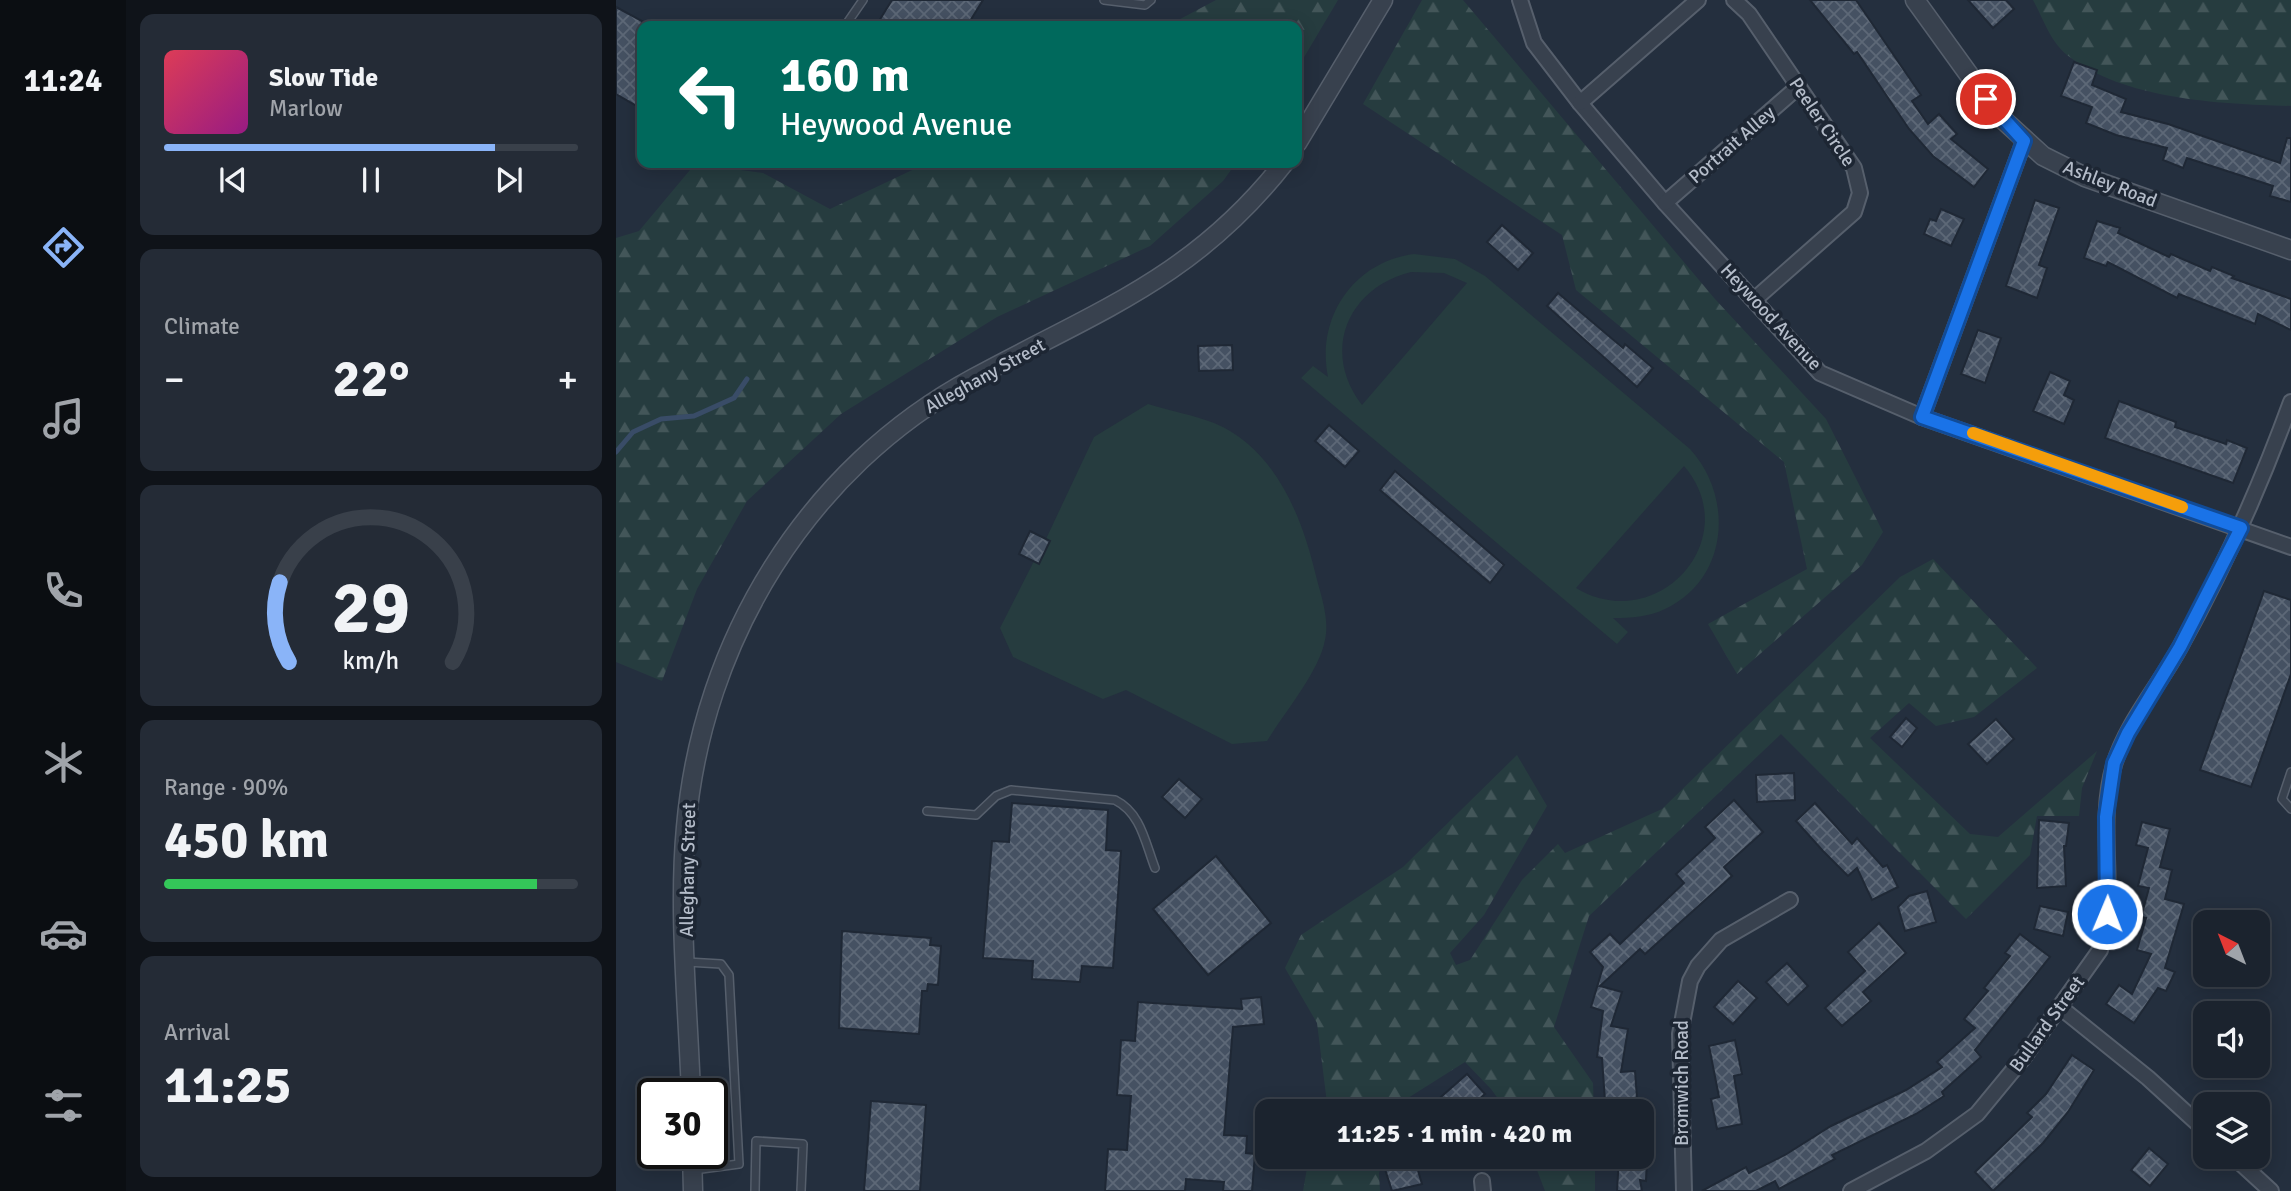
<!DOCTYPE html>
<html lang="en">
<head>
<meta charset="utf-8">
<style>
  :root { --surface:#1b232e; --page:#242b36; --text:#f1f3f6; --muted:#a0a4aa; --line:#39404a; --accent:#8ab4f8 }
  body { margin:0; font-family:Signika,sans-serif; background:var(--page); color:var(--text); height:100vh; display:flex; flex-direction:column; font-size:26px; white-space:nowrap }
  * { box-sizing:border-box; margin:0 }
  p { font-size:23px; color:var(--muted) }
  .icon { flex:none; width:38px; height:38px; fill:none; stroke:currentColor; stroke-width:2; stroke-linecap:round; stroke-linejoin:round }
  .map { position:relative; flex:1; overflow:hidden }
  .drawer { display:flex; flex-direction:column; gap:14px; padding:14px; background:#0f1319; width:490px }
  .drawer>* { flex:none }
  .hud { position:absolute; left:21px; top:21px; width:665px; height:147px; border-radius:14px; box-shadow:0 4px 18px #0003,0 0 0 2px var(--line); background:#00695c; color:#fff; overflow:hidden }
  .needle { width:46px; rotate:318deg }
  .buttons { position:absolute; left:1577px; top:910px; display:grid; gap:14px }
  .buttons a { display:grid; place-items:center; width:77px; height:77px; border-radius:14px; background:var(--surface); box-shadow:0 4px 18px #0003,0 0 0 2px var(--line); font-size:35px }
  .speed { position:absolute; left:21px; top:1078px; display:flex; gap:14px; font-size:35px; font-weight:700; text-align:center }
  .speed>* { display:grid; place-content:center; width:91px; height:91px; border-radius:50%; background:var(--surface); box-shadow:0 4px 18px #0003,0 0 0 2px var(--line); line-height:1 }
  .speed .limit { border:4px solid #111; border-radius:10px; background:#fff; color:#111 }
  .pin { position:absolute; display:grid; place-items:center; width:60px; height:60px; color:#fff; margin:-30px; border:4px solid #fff; border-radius:50%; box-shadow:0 2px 7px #0007 }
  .me { position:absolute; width:77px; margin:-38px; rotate:1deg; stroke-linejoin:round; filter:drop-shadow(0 0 5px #0008) }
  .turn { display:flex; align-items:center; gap:24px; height:147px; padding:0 28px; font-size:32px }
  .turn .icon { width:91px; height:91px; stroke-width:2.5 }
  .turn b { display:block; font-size:49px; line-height:60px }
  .big { font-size:52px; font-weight:800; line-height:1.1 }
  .drawer .tile { flex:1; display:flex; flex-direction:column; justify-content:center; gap:10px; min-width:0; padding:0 24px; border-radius:14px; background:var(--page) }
  .drawer .dial { align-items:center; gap:0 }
  .dial svg { height:182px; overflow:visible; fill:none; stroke:var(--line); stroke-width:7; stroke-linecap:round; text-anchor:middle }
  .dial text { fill:var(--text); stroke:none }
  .song { display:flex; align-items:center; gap:21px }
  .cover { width:84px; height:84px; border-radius:10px; background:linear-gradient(135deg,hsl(350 70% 55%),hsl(310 70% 35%)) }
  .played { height:7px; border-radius:4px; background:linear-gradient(90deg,var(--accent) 80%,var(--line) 80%) }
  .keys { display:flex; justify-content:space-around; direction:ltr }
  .heat { display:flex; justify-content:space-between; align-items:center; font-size:38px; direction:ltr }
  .charge { height:10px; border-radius:5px; background:linear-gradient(90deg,#34c759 90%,var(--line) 0) }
  .trip { position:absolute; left:639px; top:1099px; width:399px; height:70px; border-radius:14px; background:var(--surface); box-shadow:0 4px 18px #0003,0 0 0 2px var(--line); font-weight:800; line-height:70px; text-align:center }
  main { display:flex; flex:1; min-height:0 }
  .dock { display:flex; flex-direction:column; width:126px; justify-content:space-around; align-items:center; background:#0b0e12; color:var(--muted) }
  .dock .icon { width:49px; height:49px }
  .dock .on { color:var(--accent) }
  .dock b { font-size:32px; color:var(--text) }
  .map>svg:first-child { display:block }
  .grass { fill:#263c3f; fill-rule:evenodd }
  .forest { fill:url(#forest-firs) }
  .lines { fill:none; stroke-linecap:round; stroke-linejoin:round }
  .stream { stroke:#394c67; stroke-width:5 }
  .building { fill:url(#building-cross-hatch); stroke:#1f2835; stroke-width:2 }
  .service-casing { stroke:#565f6c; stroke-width:10 }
  .minor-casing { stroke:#565f6c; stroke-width:18 }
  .tertiary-casing { stroke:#565f6c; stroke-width:21 }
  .service { stroke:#38414e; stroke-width:7 }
  .minor { stroke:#38414e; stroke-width:14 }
  .tertiary { stroke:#38414e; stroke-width:18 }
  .route-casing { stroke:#114b97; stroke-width:18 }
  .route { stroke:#1a73e8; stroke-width:12 }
  .slow { stroke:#f59e0b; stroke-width:12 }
  .labels { text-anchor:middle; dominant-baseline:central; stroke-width:7; stroke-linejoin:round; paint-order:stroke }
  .street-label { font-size:19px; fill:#b4bcc9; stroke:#1d2633 }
</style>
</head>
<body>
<main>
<nav class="dock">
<b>11:24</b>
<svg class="icon on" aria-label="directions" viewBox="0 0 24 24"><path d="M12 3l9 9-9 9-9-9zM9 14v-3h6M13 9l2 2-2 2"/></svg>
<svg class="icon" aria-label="music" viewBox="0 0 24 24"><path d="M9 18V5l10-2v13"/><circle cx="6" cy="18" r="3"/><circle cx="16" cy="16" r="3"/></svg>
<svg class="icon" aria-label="phone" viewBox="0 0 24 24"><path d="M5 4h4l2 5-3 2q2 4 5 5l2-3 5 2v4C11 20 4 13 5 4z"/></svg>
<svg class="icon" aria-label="climate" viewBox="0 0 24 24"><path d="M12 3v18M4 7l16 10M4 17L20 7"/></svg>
<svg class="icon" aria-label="car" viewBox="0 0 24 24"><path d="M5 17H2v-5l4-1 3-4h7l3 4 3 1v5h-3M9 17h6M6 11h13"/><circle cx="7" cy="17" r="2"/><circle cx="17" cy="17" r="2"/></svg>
<svg class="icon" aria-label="filters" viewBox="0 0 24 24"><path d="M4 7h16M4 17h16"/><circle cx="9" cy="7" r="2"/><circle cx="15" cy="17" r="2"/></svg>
</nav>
<section class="drawer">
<div class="tile">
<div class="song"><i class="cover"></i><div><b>Slow Tide</b><p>Marlow</p></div></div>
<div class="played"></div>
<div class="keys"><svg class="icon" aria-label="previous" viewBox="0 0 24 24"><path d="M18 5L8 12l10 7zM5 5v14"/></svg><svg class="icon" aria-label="pause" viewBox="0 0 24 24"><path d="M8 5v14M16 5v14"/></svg><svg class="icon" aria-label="next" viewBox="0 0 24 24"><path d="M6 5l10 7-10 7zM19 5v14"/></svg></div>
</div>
<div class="tile"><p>Climate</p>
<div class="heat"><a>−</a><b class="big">22°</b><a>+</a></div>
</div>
<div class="tile dial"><svg viewBox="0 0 100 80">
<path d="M14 69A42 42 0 1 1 86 69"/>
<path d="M14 69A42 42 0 0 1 10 34" stroke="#8ab4f8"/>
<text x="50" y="56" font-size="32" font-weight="700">29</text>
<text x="50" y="72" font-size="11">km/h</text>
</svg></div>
<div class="tile"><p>Range · 90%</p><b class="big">450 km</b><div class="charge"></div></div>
<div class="tile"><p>Arrival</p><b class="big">11:25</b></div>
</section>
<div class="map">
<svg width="1675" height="1191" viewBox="0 0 1675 1191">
  <defs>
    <pattern id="forest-firs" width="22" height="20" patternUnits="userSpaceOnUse" patternTransform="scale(1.75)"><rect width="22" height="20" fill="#263c3f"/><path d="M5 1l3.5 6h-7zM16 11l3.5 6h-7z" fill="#435659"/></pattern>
    <pattern id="building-cross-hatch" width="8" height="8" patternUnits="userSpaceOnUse" patternTransform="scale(1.75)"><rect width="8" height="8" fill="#455162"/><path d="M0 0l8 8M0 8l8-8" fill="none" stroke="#5d6877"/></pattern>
  </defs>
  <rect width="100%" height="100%" fill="#242f3e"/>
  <g class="grass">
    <path d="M798,254L839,259L869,276L1074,449C1118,497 1113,579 1049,609C1033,617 1015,618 997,618L1012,632L1001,644L685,378L697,366L712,377C700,318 737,262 798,254ZM795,272L828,273L851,283L746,405C705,352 731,288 795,272ZM1068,466C1130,538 1042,637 960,588Z"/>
    <path d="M532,404C554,411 578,415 598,423C658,448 685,514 699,572C704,593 714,618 709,640C703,672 668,713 651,741L616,744L510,690L487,699L397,657L384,628L418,561L434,541L430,539L478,437Z"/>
  </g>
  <g class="forest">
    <path d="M600,0H722L681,69V26H551Z"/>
    <path d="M806,0H847L1099,299L1210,419L1267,532L1246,565L1121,674L1092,624L1191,569L1168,462L960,290L946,235L747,104Z"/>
    <path d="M1417,0H1675V106C1605,104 1508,100 1451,55C1434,41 1427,18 1417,0Z"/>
    <path d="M311,163H620L607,181L534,246L381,317L225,414L131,501L81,589L46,681L0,662V238L23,231L79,164L147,173L214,209Z"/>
    <path d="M1317,559L1421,668L1358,717L1320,726L1293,703L1254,738L1354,834L1382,837L1481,751L1466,788L1463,816H1421L1414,855L1350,919L1165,734L973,916L938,1027L977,1083L978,1111H891L875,1089L849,1062L784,1103L781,1111H712L701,1023L669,968L685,935L787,867L901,755L931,806L868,915L834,953L840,965L854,960L906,880L942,844L949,853L1046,809L1284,577Z"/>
    <path d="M693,1157H768L763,1173L764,1191H687Z"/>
    <path d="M916,1157H979V1191H929Z"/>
  </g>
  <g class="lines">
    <path class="stream" d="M0,452L17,432L45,419L78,416L118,398L131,379"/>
  </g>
  <g class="building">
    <path d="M276,0H367L351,26H271L263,21Z"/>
    <path d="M1194,0H1240L1305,95L1296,101L1312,124L1323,114L1341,134L1335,139L1372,169L1358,187L1317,156L1293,129L1241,52L1238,54Z"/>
    <path d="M1352,0H1390L1398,9L1377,28Z"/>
    <path d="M0,7L26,21V109L0,94Z"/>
    <path d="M1458,62L1481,70L1476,85L1510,99L1505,112L1552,124L1664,163L1671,138H1675V202L1654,196L1657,186L1571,158L1567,168L1547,160L1551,148L1500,135L1470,123L1476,107L1445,96Z"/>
    <path d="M1419,200L1443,208L1423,265L1431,268L1421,298L1390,286Z"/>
    <path d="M1325,209L1348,219L1335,246L1308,234L1314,219L1320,221Z"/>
    <path d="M1481,221L1504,228L1502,233L1553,257L1555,254L1594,271L1596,267L1618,276L1616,278L1675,299V330L1642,314L1639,324L1563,294L1561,298L1492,262L1490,266L1468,258Z"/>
    <path d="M886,225L917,253L902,270L871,242Z"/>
    <path d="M942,293L1007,348L1009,344L1037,368L1021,387L931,306Z"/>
    <path d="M1362,330L1385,338L1369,383L1345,374Z"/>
    <path d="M616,345L617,370L583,371L582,346Z"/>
    <path d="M1434,372L1454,381L1448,395L1458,400L1448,424L1417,411Z"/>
    <path d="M1503,401L1560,422L1559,427L1610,444L1611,440L1631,448L1617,483L1489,438Z"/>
    <path d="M713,425L743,451L729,467L699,441Z"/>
    <path d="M779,471L888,565L874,583L764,490Z"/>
    <path d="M414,531L434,541L423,564L403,554Z"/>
    <path d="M1648,591L1675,600V674L1635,787L1584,770Z"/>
    <path d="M1290,718L1301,728L1286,747L1274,737Z"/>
    <path d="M1380,719L1398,739L1371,764L1352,744Z"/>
    <path d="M1178,773L1179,800L1141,802L1140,775Z"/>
    <path d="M563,779L586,799L569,818L546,797Z"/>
    <path d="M1118,800L1147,832L1108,867L1116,876L1029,954L1024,949L984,986L1006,992L995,1026L1012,1029L1005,1072L1019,1071L1021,1098L989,1101L986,1058L981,1057L987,1011L975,1007L987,967L974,952L994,934L1004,944L1068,883L1060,874L1099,838L1089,827Z"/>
    <path d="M396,803L492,810L490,850L505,851L497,968L466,966L464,982L416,979L417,961L367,958L376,841L393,842Z"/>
    <path d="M1199,803L1236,844L1241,838L1267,867L1271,865L1282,887L1256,900L1241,868L1232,876L1207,851L1180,821Z"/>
    <path d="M1423,820L1453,823L1450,846H1448L1450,886L1421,888Z"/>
    <path d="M1526,822L1554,829L1544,867L1556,870L1549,899L1568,904L1549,968L1559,972L1550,991L1542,988L1518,1023L1490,1004L1503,985L1516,994L1535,954L1521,950L1530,918L1525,917L1533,888L1522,886L1532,848L1520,845Z"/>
    <path d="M600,856L655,923L592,975L537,909Z"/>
    <path d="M1311,891L1320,922L1289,931L1282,907L1293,896Z"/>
    <path d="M1424,906L1452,912L1447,936L1418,929Z"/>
    <path d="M1263,923L1290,953L1247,992L1255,1001L1226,1026L1209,1008L1249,971L1232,952Z"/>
    <path d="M226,931L315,938L314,945L325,946L322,985L312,984L311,991H306L303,1034L223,1028Z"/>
    <path d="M1404,934L1434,957L1359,1050L1365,1057L1326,1092L1328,1096L1300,1114L1216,1155L1219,1159L1163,1189L1159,1181L1140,1191H1086L1130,1167L1133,1173L1169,1155L1215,1126L1290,1090L1326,1067L1321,1062L1359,1028L1348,1019L1372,991L1368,988L1394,956L1389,953Z"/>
    <path d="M1171,963L1192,986L1172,1005L1150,982Z"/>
    <path d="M1122,981L1141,998L1117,1024L1098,1007Z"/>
    <path d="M645,997L648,1024L617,1027L608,1135L631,1136L630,1153L639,1154L636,1191H607L608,1182L570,1179L569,1191H489L492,1149L511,1150L515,1096L501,1095L504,1057L505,1040L519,1041L522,1002L626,1009L625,999Z"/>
    <path d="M1119,1040L1126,1074L1118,1076L1126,1124L1101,1129L1095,1099L1103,1097L1093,1046Z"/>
    <path d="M1456,1055L1478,1070L1452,1112L1427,1143L1377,1191L1359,1172L1416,1117L1411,1113L1430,1094Z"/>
    <path d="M851,1074L869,1094L850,1111H809Z"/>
    <path d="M255,1101L310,1105L304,1191H248Z"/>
    <path d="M1533,1148L1552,1164L1534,1186L1515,1170Z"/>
    <path d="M798,1157L806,1184L776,1191L768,1166Z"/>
    <path d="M1003,1157H1031L1030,1181L1024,1180L1026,1191H1001Z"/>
  </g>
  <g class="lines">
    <defs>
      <g id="service">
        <path d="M488,0L529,5L535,0"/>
        <path d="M229,26L247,0"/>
        <path d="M1675,772L1666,799L1675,809"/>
        <path d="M311,811L360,815L380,796L395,790L499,800C525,813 529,842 539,868"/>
        <path d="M71,962L105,964L113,975L123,1164L78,1170"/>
        <path d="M139,1191L140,1141L187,1144L185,1191"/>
      </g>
      <g id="minor">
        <path d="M904,0L918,43L964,103L1049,203L1204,373L1306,417L1675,547"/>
        <path d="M1118,0L1133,14L1238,168L1244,193L1238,212L1138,300"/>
        <path d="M964,103L1082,0"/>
        <path d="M1049,203L1182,87"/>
        <path d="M1306,417L1408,141"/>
        <path d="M1445,1008L1532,1078L1589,1130"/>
        <path d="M1618,1157L1655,1191"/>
        <path d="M866,1181L867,1191"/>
        <path d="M1068,1191L1064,1034L1074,981L1082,966L1105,940L1174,900"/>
        <path d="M1235,1191L1310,1151L1361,1114L1408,1057L1484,950C1502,889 1480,826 1498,765C1510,724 1542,687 1563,649C1607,570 1644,487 1675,402"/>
      </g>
      <g id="tertiary">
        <path d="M1299,0L1382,115L1427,156L1469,177L1675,250"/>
        <path d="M681,143L767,0"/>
        <path d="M75,1094C72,1008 62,912 70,827C86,641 191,468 358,378C481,311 578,278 668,163"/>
        <path d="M76,1153L77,1191"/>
      </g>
    </defs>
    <use href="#service" class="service-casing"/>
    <use href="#minor" class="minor-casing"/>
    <use href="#tertiary" class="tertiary-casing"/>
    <use href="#service" class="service"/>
    <use href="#minor" class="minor"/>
    <use href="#tertiary" class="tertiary"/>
  </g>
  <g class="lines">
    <defs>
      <path id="route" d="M1370,99L1408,141L1306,417L1625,528L1564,647L1512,733L1498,763L1490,817L1491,914"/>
    </defs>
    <use href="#route" class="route-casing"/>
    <use href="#route" class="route"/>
    <path class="slow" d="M1357,433L1566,507"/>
  </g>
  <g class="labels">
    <g class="street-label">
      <text transform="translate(1206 122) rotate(56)">Peeler Circle</text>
      <text transform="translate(1116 145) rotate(-41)">Portrait Alley</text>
      <text transform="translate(1494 184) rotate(21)">Ashley Road</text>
      <text transform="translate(1155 317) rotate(47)">Heywood Avenue</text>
      <text transform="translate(369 376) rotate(-29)">Alleghany Street</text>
      <text transform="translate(72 870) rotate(-89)">Alleghany Street</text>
      <text transform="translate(1431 1024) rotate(-54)">Bullard Street</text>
      <text transform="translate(1066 1083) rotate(-90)">Bromwich Road</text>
    </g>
  </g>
</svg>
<div class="buttons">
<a><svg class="needle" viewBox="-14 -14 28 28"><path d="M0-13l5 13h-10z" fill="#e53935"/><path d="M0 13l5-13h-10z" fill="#a0a4aa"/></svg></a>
<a><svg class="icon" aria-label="sound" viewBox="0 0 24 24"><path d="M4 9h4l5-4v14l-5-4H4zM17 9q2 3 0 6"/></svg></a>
<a><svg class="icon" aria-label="layers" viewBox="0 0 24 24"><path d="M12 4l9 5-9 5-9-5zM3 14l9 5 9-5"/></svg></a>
</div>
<div class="speed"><div class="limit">30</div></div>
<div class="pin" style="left:1370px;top:99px;background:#d93025"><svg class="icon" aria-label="arrive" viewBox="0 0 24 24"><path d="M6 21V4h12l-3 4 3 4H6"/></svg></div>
<svg class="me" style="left:1491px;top:914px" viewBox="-20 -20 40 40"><circle r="17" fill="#1a73e8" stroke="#fff" stroke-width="3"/><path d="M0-11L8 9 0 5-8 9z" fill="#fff"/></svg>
<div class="trip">11:25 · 1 min · 420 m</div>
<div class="hud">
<div class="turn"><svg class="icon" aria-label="left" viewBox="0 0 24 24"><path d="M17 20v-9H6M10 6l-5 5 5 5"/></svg><div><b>160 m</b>Heywood Avenue</div></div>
</div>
</div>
</main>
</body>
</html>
